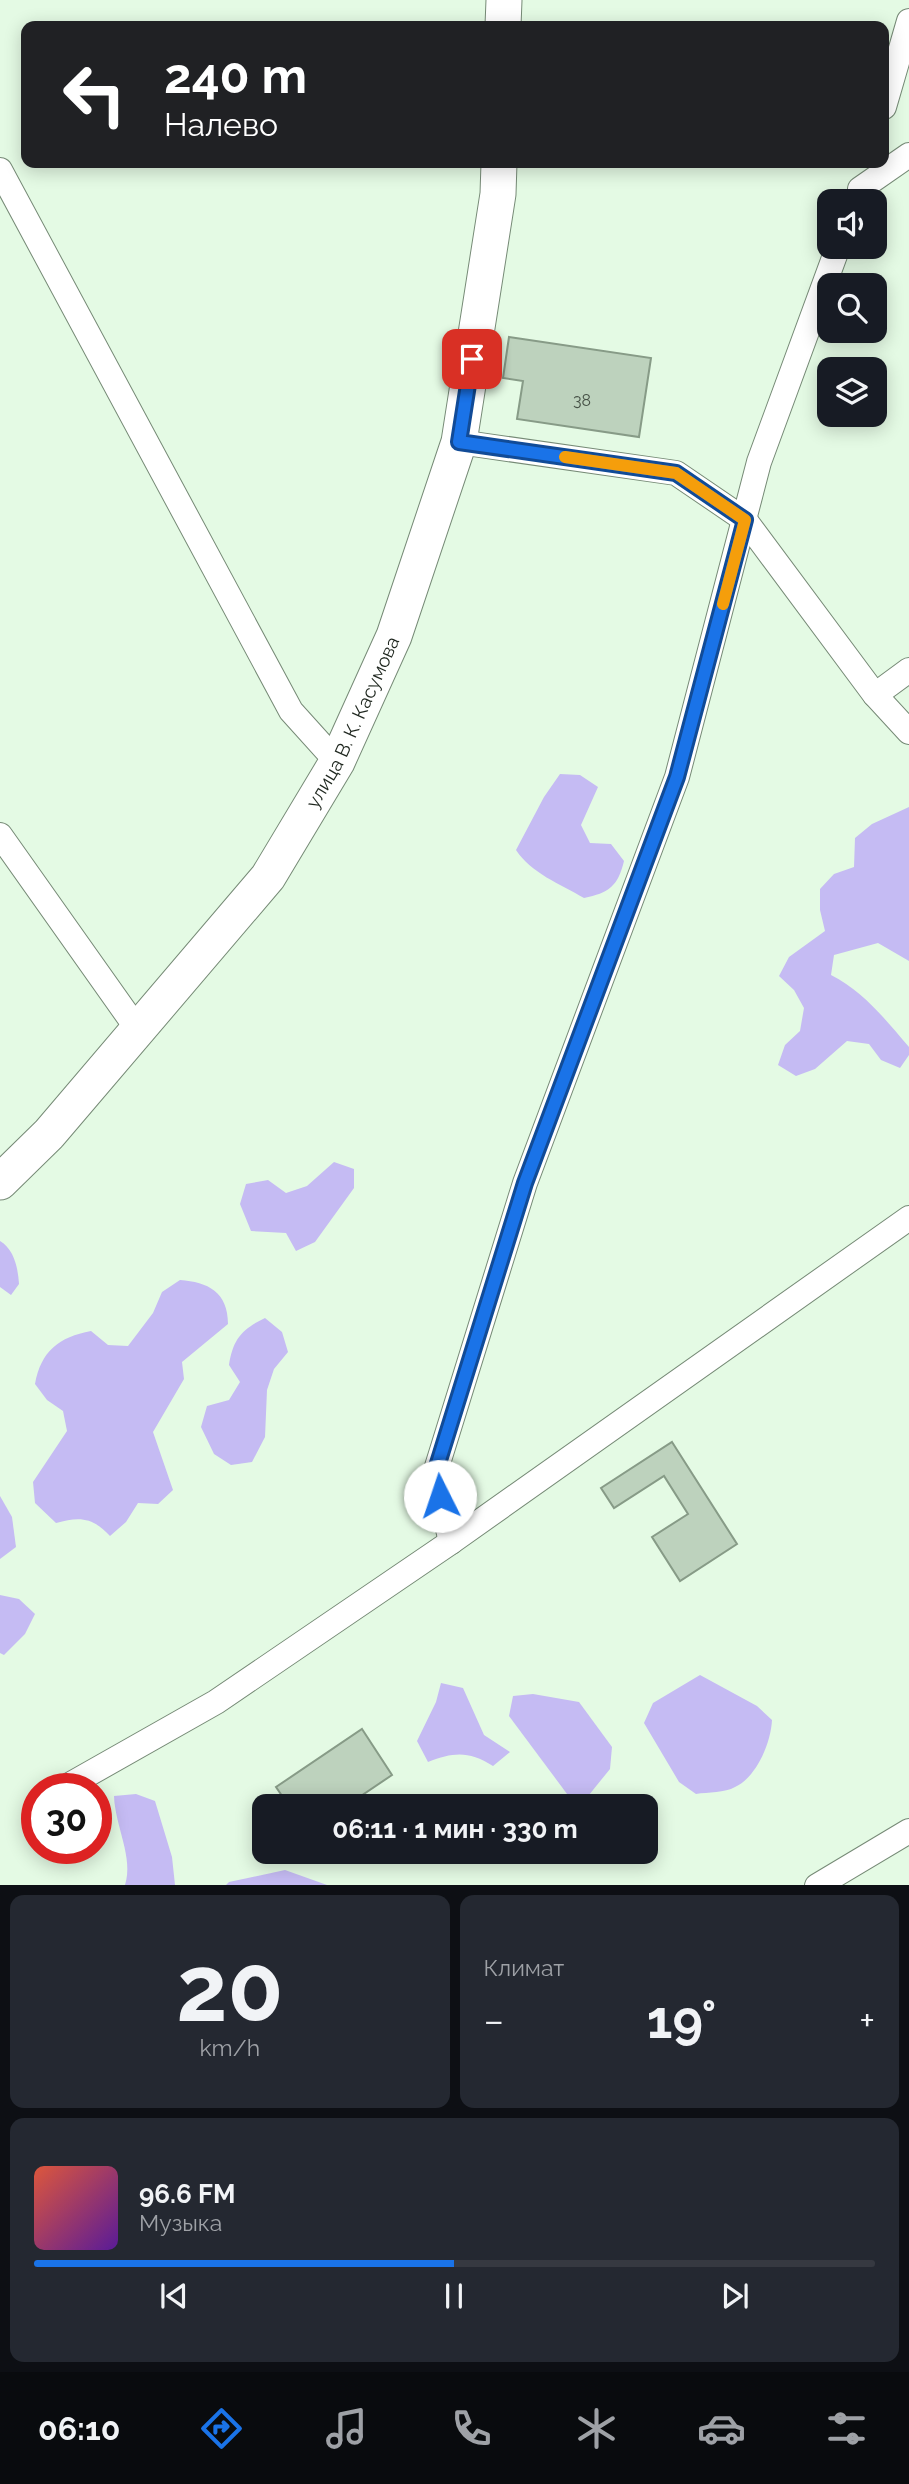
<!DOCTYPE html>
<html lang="ru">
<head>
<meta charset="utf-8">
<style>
  :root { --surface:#171b24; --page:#242831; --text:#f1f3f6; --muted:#9ea1a6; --line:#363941; --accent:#1a73e8 }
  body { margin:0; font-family:Raleway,sans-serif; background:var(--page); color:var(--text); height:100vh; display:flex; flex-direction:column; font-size:26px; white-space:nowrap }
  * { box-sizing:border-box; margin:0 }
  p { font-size:23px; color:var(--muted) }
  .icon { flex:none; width:38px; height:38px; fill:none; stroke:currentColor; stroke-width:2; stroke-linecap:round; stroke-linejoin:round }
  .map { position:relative; height:1885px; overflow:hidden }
  .sheet { display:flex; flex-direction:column; gap:10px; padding:10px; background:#0d0f14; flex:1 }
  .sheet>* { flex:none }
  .banner { position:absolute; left:21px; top:21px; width:868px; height:147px; border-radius:14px; box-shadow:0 4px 18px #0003; background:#202124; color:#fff; overflow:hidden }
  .tools { position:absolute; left:817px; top:189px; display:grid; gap:14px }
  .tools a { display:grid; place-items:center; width:70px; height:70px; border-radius:14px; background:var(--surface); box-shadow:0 4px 18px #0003; font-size:35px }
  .speed { position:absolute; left:21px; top:1773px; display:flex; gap:14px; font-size:35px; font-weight:700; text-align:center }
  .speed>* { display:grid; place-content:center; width:91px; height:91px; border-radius:50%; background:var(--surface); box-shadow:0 4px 18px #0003; line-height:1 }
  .speed .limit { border:10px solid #d22; background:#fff; color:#111 }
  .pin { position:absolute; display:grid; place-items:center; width:60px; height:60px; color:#fff; margin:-30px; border-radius:14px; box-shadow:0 4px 10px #0006 }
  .me { position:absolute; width:77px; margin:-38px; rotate:356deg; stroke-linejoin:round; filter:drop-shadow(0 0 5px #0008) }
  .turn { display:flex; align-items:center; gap:24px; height:147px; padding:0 28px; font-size:32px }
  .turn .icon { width:91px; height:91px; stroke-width:2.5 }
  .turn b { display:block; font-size:49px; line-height:60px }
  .big { font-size:52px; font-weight:700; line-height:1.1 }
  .sheet .card { flex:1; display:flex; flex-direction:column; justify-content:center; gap:10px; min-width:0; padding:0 24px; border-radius:14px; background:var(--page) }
  .sheet .dial { align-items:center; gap:0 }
  .dial b { font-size:91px; line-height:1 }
  .song { display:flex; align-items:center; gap:21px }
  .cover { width:84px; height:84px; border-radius:10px; background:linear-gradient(135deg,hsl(10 70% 55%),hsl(270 70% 35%)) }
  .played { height:7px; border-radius:4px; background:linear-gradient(90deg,var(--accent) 50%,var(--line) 50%) }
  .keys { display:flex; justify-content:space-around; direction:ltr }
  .heat { display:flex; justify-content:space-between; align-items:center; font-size:38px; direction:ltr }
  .sheet .tiles { flex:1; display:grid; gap:10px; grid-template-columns:1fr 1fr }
  .card:last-child { grid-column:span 2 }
  .trip { position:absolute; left:252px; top:1794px; width:406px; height:70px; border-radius:14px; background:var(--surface); box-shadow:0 4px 18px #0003; font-weight:700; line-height:70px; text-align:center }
  .dock { display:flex; height:112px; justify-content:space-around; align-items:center; background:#090b0e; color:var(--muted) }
  .dock .icon { width:49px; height:49px }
  .dock .current { color:var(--accent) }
  .dock b { font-size:32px; color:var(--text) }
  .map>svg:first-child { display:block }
  .green { fill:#c5bbf3 }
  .building { fill:#bdd2bd; stroke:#879b87; stroke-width:2 }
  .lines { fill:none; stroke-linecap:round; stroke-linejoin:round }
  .street-casing { stroke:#768a76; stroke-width:26 }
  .secondary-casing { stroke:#768a76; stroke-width:37 }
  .street { stroke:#fff; stroke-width:24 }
  .secondary { stroke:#fff; stroke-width:35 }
  .route-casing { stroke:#114b97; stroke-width:18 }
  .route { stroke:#1a73e8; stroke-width:12 }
  .slow { stroke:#f59e0b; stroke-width:12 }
  .labels { text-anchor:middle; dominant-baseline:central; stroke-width:7; stroke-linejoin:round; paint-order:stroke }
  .number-label { font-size:16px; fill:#465146 }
  .street-label { font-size:19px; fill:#1e261e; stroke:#e4fae4 }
</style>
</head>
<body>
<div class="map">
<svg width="909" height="1886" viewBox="0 0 909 1886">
  <rect width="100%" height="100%" fill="#e4fae4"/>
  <g class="green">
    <path d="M560,774L580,775L598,787L581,825L590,843L611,844L624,861C618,886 609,893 584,898C560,884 531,873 516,850L544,797Z"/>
    <path d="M909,807V961L878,943L834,955L831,975C864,992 884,1018 909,1047V1055L900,1068L881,1060L869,1044L847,1041L815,1069L796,1076L778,1065L785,1045L800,1031L804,1008L794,990L779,976L789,957L825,931L820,910V889L834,874L854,867L855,838L872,824Z"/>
    <path d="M334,1162L354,1169V1188L315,1242L296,1251L286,1233L251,1231L240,1204L246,1184L268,1180L286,1193L307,1186Z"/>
    <path d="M0,1241C14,1249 18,1268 19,1284L11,1295L0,1287Z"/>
    <path d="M180,1280C208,1282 228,1292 228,1324L182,1362L184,1379L153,1432L173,1490L158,1504L138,1503L126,1522L110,1536C93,1518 81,1516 56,1523L35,1503L33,1482L67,1431L63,1411L47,1400L35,1384C41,1351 59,1337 91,1331L108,1345L128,1346L153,1313L162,1292Z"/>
    <path d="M265,1318L282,1332L288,1352L274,1369L267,1390L265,1437L252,1462L231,1465L214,1454L201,1427L207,1406L229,1400L240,1382L229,1365C233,1339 242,1329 265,1318Z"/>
    <path d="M0,1496L12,1517L16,1547L0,1559Z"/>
    <path d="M0,1595L19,1599L35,1614L25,1634L4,1655L0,1653Z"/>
    <path d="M700,1675L757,1706L772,1720C771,1742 757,1777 735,1787C725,1793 708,1792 696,1794L679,1782L644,1723L653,1703Z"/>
    <path d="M441,1683L463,1688L484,1735L510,1752L493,1766C469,1751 454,1752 428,1762L417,1741L436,1702Z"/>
    <path d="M533,1694L579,1702L612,1747L610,1769L580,1806H576L509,1716L513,1696Z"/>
    <path d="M136,1794L155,1801L172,1857L175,1885H125C134,1858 115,1826 114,1796Z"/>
    <path d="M285,1870L327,1885H226L229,1882Z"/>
  </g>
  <g class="building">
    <path d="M509,337L651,358L639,437L517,419L523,381L503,378Z"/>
    <path d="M672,1442L737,1544L680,1581L652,1537L688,1514L664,1476L614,1508L601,1488Z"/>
    <path d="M362,1729L392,1775L346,1806H289L276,1787Z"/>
  </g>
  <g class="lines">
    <defs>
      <g id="street">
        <path d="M884,107L909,21"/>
        <path d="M0,170L291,711L337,762"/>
        <path d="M860,189L909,155"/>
        <path d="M459,442L676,473L745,520L875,695L909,732"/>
        <path d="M875,695L909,670"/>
        <path d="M0,835L138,1030"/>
        <path d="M451,1542L435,1473L525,1183L677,777L759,462L838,247"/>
        <path d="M64,1788L216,1702L451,1542L909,1218"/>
        <path d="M817,1886L909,1831"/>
      </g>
      <g id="secondary">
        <path d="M503,26L504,0"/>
        <path id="s1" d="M0,1182L49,1134L268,877L337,762L394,636L459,442L498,194L499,163"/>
      </g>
    </defs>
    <use href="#street" class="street-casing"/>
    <use href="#secondary" class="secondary-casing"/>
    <use href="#street" class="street"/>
    <use href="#secondary" class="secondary"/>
  </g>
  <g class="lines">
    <defs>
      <path id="route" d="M440,1496L435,1473L525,1183L677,777L745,520L676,473L459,442L472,359"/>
    </defs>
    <use href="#route" class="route-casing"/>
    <use href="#route" class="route"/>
    <path class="slow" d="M565,457L676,473L745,520L723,604"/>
  </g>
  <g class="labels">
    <g class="number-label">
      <text x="582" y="400">38</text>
    </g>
    <g class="street-label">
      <text stroke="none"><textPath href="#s1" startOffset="583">улица В. К. Касумова</textPath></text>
    </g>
  </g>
</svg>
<div class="tools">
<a><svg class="icon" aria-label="sound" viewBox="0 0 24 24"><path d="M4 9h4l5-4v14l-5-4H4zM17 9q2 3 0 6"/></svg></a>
<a><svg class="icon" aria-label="search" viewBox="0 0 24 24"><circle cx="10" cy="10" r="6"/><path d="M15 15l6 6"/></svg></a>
<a><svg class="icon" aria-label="layers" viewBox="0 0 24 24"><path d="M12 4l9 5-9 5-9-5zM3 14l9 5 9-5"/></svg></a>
</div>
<div class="speed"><div class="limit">30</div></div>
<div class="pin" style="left:472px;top:359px;background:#d93025"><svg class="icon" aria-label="arrive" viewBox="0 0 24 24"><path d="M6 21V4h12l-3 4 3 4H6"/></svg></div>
<svg class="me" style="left:440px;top:1496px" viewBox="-20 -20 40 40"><circle r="19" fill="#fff"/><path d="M0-13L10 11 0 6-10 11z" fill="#1a73e8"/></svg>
<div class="trip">06:11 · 1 мин · 330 m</div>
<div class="banner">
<div class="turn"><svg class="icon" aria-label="left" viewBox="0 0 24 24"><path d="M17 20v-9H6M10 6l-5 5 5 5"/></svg><div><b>240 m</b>Налево</div></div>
</div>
</div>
<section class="sheet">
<div class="tiles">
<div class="card dial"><b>20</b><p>km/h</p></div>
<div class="card"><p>Климат</p>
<div class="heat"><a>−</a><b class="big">19°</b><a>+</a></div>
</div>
<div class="card">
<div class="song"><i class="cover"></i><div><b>96.6 FM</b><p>Музыка</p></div></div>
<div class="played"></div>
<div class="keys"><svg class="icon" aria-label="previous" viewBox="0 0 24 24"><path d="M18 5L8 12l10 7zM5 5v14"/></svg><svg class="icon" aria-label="pause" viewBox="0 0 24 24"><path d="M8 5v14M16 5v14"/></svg><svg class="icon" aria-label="next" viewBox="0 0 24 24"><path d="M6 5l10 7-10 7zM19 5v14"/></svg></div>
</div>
</div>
</section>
<nav class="dock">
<b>06:10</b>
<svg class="icon current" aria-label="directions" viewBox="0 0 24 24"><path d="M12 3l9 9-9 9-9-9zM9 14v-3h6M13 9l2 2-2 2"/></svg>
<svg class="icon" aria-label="music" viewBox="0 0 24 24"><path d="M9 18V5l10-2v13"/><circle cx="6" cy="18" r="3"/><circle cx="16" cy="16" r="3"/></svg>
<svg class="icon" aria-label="phone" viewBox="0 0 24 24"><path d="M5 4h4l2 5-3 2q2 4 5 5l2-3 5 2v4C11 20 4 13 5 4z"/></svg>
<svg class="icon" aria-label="climate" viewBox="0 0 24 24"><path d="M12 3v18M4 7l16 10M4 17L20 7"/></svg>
<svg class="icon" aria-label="car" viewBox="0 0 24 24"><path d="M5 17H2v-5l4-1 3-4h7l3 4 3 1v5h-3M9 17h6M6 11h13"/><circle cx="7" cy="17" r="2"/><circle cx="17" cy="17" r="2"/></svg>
<svg class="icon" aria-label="filters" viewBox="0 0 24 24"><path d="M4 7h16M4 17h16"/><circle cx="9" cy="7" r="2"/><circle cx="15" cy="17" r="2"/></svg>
</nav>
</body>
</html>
